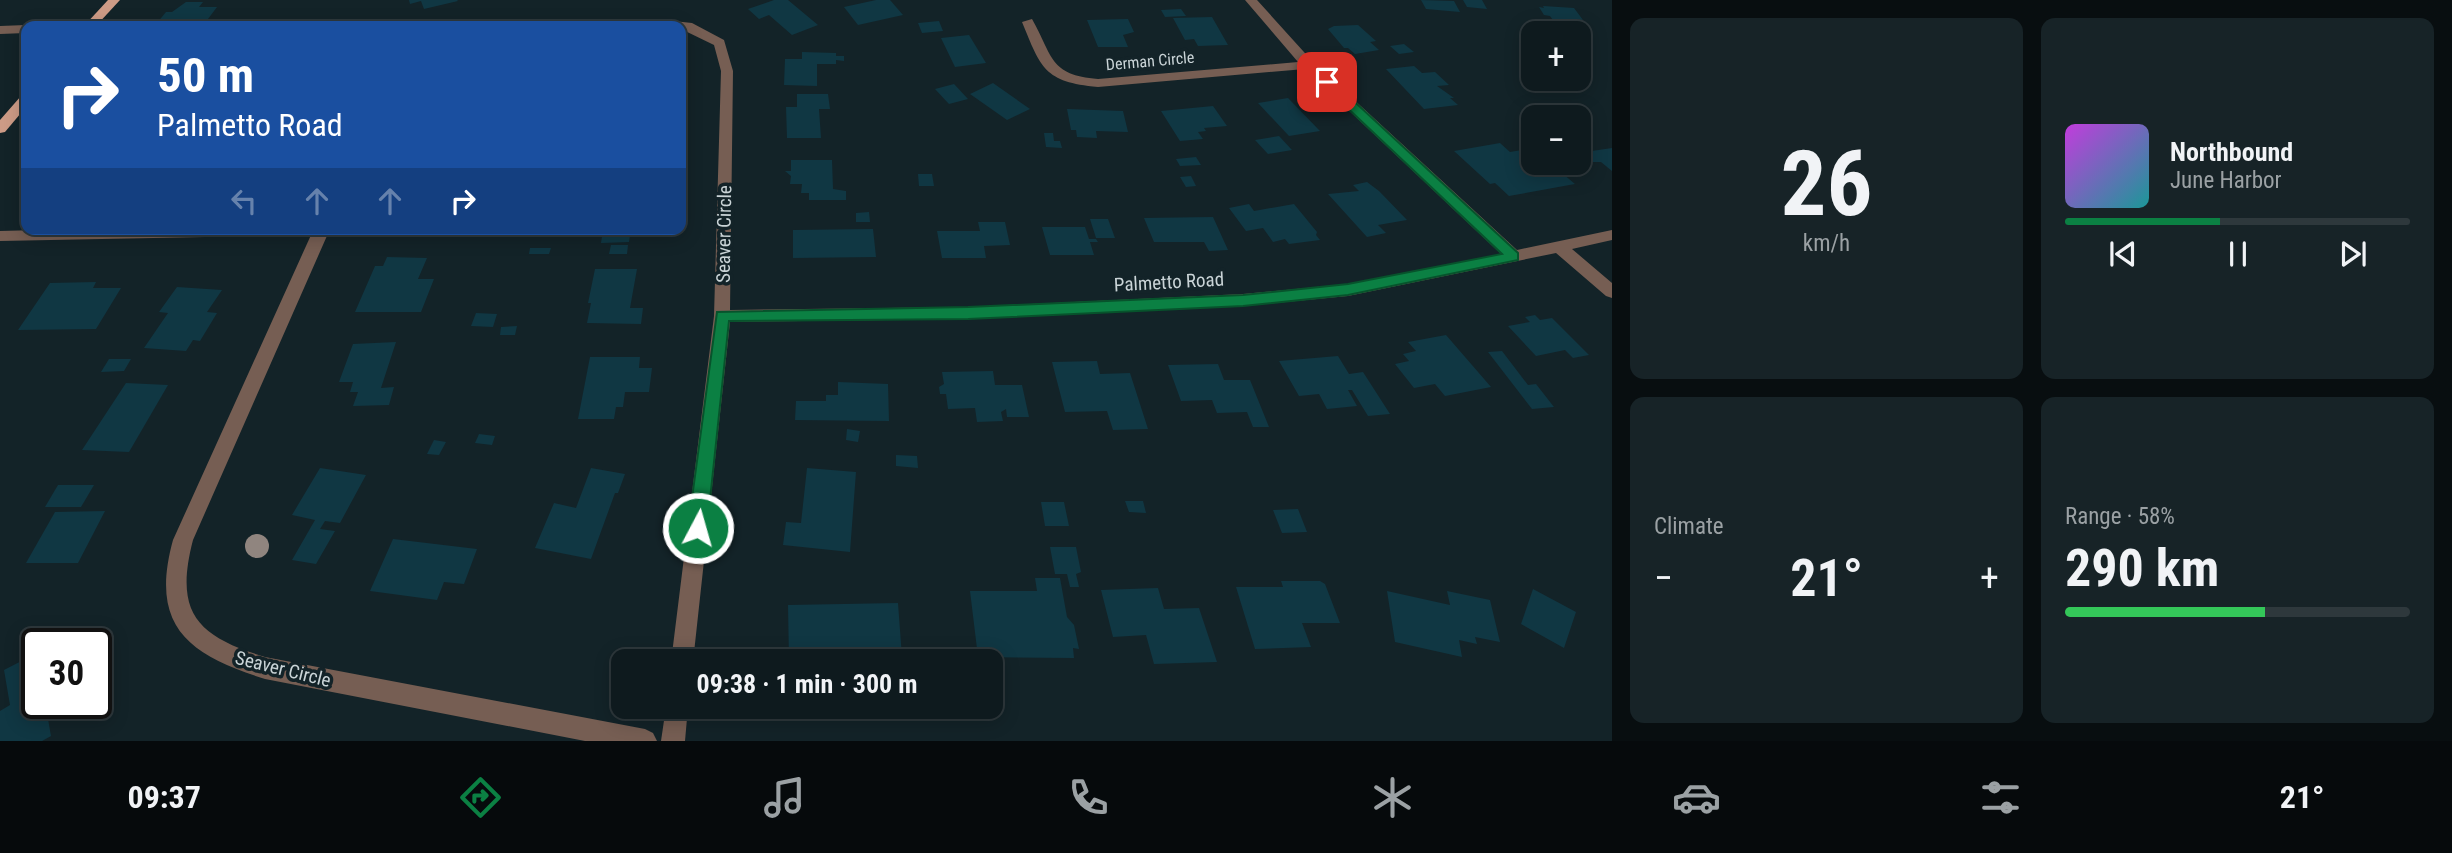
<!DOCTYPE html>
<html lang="en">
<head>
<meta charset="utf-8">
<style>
  :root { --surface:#0e1a1e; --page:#172327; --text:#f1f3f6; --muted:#9ba1a4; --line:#2e383c; --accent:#0b8043 }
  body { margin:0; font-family:"Roboto Condensed",sans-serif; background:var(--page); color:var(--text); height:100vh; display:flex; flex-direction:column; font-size:26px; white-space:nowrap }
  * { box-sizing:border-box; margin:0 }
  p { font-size:23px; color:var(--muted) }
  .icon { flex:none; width:38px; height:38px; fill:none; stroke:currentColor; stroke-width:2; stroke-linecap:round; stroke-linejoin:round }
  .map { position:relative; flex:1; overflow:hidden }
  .panel { display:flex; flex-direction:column; gap:18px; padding:18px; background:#080e10; width:840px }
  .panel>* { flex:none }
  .banner { position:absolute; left:21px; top:21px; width:665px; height:214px; border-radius:14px; box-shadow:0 4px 18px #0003,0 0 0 2px var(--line); background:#1a4fa0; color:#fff; overflow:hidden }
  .buttons { position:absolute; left:1521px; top:21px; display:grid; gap:14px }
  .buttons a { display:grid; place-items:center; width:70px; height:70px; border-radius:14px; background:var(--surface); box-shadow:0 4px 18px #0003,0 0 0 2px var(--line); font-size:35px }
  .speed { position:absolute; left:21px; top:628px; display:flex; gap:14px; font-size:35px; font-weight:700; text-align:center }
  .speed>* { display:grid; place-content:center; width:91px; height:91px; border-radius:50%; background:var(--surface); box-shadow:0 4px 18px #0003,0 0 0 2px var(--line); line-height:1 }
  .speed .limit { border:4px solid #111; border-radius:10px; background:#fff; color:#111 }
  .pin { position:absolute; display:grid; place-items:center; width:60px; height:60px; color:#fff; margin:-30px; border-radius:14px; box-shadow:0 4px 10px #0006 }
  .me { position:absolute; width:77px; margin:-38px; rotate:6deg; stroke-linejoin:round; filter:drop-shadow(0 0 5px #0008) }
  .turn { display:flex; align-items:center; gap:24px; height:147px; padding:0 21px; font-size:32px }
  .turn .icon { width:91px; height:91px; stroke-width:2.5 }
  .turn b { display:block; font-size:49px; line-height:60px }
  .lanes { display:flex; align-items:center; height:66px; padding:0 21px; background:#0003; justify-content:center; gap:35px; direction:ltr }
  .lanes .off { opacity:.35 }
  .big { font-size:52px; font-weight:700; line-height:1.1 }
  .panel .widget { flex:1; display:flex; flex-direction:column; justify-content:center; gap:10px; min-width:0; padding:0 24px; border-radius:14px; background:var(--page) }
  .panel .dial { align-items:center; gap:0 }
  .dial b { font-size:91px; line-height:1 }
  .song { display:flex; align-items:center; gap:21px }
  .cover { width:84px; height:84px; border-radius:10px; background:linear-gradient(135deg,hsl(290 70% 55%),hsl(180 70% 35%)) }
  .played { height:7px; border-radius:4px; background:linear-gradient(90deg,var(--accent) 45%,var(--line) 45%) }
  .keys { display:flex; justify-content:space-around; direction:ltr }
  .heat { display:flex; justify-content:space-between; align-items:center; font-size:38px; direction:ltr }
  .charge { height:10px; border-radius:5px; background:linear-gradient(90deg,#34c759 58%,var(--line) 0) }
  .panel .tiles { flex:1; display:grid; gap:18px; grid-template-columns:repeat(2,1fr) }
  .trip { position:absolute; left:611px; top:649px; width:392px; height:70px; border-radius:14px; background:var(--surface); box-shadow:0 4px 18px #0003,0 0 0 2px var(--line); font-weight:700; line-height:70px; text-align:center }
  .tab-bar { display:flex; height:112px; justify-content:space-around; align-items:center; background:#060a0c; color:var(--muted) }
  .tab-bar .icon { width:49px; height:49px }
  .tab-bar .selected { color:var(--accent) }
  .tab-bar b { font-size:32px; color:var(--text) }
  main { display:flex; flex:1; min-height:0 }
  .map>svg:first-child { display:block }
  .building { fill:#103743 }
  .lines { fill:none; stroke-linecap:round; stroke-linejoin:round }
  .minor { fill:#765e53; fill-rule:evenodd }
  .major { fill:#cd9b86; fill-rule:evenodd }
  .tree { fill:#90857f }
  .route { fill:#0b8043; stroke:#07532c; stroke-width:2 }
  .labels { text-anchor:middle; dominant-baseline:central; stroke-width:7; stroke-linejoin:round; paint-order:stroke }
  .far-street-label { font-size:16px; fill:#cad4d7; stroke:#132328 }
  .street-label { font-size:19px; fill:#cad4d7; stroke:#132328 }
</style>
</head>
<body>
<main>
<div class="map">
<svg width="1612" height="741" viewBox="0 0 1612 741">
  <rect width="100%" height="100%" fill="#132328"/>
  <g class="building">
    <path d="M409,0H457L458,1L424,9L421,1L410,4Z"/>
    <path d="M774,0H788L818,25L792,35L769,15L759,19L748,9Z"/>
    <path d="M876,0H890L903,15L858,25L844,7Z"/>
    <path d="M1421,0L1454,1L1460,12L1426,9Z"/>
    <path d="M1463,0H1482L1487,9L1467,7Z"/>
    <path d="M186,2H203L199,7H217L205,23H157L166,12H172Z"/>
    <path d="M1543,6L1574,8L1583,20L1574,19L1578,26L1556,24L1550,16L1544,15L1539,7L1544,8Z"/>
    <path d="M1181,9L1186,16L1165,17L1161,10Z"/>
    <path d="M1212,17L1228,45L1198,46L1194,39L1185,40L1173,18Z"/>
    <path d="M362,19L381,24L378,26H347Z"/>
    <path d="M1128,19L1134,32L1123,35L1128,47H1098L1087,20Z"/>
    <path d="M939,21L943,31L922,33L918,23Z"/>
    <path d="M1358,25L1376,41L1370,42L1379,50L1355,54L1348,48H1344L1328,29L1334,26Z"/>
    <path d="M969,35L986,63L955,67L941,38Z"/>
    <path d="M1404,44L1414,52L1399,54L1390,46Z"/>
    <path d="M802,52L836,53V56H844V61L836,60V64H817V86L784,85L785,59H802Z"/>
    <path d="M1414,66L1422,73L1435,72L1449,85L1437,86L1454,98H1450L1458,105L1424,109L1386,69Z"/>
    <path d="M993,83L1030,109L1007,120L970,94Z"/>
    <path d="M954,84L968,99L949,104L935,89Z"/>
    <path d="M797,94H828L830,109H819L821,138H787L786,107H797Z"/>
    <path d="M1288,98L1320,131L1289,136L1258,103Z"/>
    <path d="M1213,106L1227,126L1204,128L1206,131L1198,132L1203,139L1180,141L1161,111Z"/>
    <path d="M1067,109L1123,111L1128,132L1096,131L1097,138L1077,137L1076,130H1071Z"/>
    <path d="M1044,133H1053L1054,141H1060L1062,148L1046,147Z"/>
    <path d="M1279,136L1292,150L1268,154L1255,140Z"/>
    <path d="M1500,143L1510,152L1533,148V163H1550L1575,184L1509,196L1495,183L1490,184L1454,151Z"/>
    <path d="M1612,148V171L1601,162H1578V153Z"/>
    <path d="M1196,157L1201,165L1180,166L1176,159Z"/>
    <path d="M791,160H832L833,189L846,191V200H809V193H801L802,184H790L791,176L785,171H791Z"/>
    <path d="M918,174H932L934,186H919Z"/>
    <path d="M1191,176L1196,186L1186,187L1180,177Z"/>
    <path d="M1367,182L1379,191L1407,220L1378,225L1386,233L1367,237L1328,194L1359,191L1353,185Z"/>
    <path d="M1249,204L1254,211L1294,204L1317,232L1316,235L1320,240L1289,244L1285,239L1273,242L1263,228L1246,231L1229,208Z"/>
    <path d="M869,212L870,222H856V213Z"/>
    <path d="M1213,217L1228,250L1209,251L1204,242H1154L1144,218Z"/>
    <path d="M1090,219H1108L1115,238H1096Z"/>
    <path d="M978,222H1005L1010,245L984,246L986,258H942L937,231H980Z"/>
    <path d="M1042,227H1085L1089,239H1096L1098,242H1090L1094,255H1050Z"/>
    <path d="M631,229L629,242L601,243L603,230Z"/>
    <path d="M873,229L876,257L793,258V230Z"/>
    <path d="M611,245H628L627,254H609Z"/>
    <path d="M530,248H551L549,254H529Z"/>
    <path d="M387,257L427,258L418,279H434L421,312H355L375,266H383Z"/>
    <path d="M595,269H637L630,308H643L641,324L587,323L591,303H588Z"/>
    <path d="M96,282L93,288H121L96,329L18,330L50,283Z"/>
    <path d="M177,287L222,290L207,312L217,313L200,341L193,340L186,351L144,348L168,313L159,312Z"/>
    <path d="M476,313L497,314L493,327L471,326Z"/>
    <path d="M1535,315L1540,320L1552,318L1589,355L1573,358L1565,350L1536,356L1508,326L1530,322L1525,317Z"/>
    <path d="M517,326L515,335H500L501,327Z"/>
    <path d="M1446,335L1491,387L1445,396L1435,384L1414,388L1395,364L1409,361L1403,354L1416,351L1408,342Z"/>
    <path d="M396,342L381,388L394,387L389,405L353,406L358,392H350L353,382H339L353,344Z"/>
    <path d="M1502,351L1528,385L1536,384L1554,407L1532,409L1488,352Z"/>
    <path d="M1338,356L1349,374L1363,372L1390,414L1368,416L1352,390H1348L1357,406L1327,409L1319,394L1299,396L1279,361Z"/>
    <path d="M590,357H640L639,368H652L649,392H625L623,407H616L614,419H578Z"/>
    <path d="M109,359H131L124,371L101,372Z"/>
    <path d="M1097,361L1100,374L1130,373L1148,429L1113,430L1107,411L1065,412L1052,362Z"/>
    <path d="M1218,364L1224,380H1250L1269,427H1253L1247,412L1217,413L1212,400L1181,401L1168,365Z"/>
    <path d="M993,371L995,385H1022L1029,417H1007L1006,409L1001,412L1003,421L977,422L975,408L948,409L946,394H940L939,387L944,384L942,372Z"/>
    <path d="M838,382L888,384L889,421L795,420L796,401H826V395H838Z"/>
    <path d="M126,383L168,385L129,452L82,450Z"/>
    <path d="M847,429L860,431L858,442L846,440Z"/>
    <path d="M479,434L495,436L492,445L475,443Z"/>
    <path d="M434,440L446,442L439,455L427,454Z"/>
    <path d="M896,455L917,456L918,468L896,466Z"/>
    <path d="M320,468L366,475L340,523L325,521L320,529L335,531L316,564L292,560L315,520L292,515Z"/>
    <path d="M591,468L625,474L618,493H615L591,559L535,548L554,503L576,508Z"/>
    <path d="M807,468L856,472L850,552L783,545L786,522L801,523Z"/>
    <path d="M58,485H94L81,507H45Z"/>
    <path d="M1125,501H1143L1146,513L1129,512Z"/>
    <path d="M1041,502H1064L1069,526H1045Z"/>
    <path d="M1298,509L1307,532L1282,533L1273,510Z"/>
    <path d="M105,511L78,563H26L55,512Z"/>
    <path d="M393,539L477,549L464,584L444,582L437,600L370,591Z"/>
    <path d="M1050,547H1076L1081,572L1076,574L1079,587H1070L1067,574H1055Z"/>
    <path d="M1035,578H1060L1067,617L1074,625L1079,649L1073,648L1074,658L978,657L970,591H1037Z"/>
    <path d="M1281,581H1320L1325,584L1340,623H1302L1311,647L1255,649L1236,587H1283Z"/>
    <path d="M1158,588L1164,609L1199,608L1217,662L1154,664L1146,635L1113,637L1101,590Z"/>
    <path d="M1533,589L1576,612L1564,648L1521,624Z"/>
    <path d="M1387,591L1450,605L1447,591L1490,600L1500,642L1475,637L1477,644L1459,640L1462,657L1395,642Z"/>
    <path d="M898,603L902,657H879L876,662H865L864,658L789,660L788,605Z"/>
    <path d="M37,653V704H75L48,719L51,736L42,741H0V711L10,705L4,670Z"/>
  </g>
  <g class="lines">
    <g class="minor">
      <path d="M1245,0H1257L1313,62L1517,250L1612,230V240L1572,249L1612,283V298L1606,296L1556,253L1348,296L1243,306L968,319L730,322L693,662H671L714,316L721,71L714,45L681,29V26H482L484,23L664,20L692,23L724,40L733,71L730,310L968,307L1243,294L1348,284L1501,254L1305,69L1098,87C1044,82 1041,68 1022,22L1032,19C1053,56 1049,75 1098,79L1298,62Z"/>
      <path d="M26,25L30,26H26V33L0,34V26Z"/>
      <path d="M76,229H330L193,540C174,613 197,636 265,657L645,729L653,733L657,741H585L265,679C189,655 149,627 173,540L311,235L0,241V231Z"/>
      <path d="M666,707H688L685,741H661Z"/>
    </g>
    <g class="major">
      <path d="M108,0H120L96,26H84Z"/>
      <path d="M26,95V107L5,132L0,133V120L21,96Z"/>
    </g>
  </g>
  <circle class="tree" cx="257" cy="546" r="12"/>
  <path class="route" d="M1323,80H1331L1518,253V260L1348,295L1243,306L968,319L729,321L707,528L704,534L698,537L691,534L688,528L717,312L968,307L1243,295L1348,284L1502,254L1323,85Z"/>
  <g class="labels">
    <g class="far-street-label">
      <text transform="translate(1150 61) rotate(-5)">Derman Circle</text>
    </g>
    <g class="street-label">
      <text transform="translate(724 234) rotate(-89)">Seaver Circle</text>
      <text transform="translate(1169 282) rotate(-3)">Palmetto Road</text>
      <text transform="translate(283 669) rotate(14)">Seaver Circle</text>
    </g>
  </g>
</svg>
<div class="buttons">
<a>+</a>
<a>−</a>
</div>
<div class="speed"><div class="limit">30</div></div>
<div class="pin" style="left:1327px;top:82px;background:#d93025"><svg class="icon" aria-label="arrive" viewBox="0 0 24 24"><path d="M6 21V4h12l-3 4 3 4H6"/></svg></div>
<svg class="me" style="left:698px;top:528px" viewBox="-20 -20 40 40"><circle r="17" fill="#0b8043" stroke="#fff" stroke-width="3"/><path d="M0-11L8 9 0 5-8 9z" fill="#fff"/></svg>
<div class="trip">09:38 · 1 min · 300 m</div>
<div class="banner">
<div class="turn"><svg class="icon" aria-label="right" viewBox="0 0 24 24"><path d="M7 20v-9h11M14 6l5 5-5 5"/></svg><div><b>50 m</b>Palmetto Road</div></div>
<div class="lanes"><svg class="icon off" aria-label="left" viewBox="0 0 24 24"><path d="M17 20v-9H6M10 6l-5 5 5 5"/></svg><svg class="icon off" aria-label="ahead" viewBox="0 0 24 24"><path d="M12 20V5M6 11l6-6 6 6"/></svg><svg class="icon off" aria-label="ahead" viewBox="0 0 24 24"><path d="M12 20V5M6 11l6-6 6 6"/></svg><svg class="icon" aria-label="right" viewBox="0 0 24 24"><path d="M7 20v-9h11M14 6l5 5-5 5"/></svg></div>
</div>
</div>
<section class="panel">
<div class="tiles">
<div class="widget dial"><b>26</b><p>km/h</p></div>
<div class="widget">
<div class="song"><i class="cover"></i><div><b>Northbound</b><p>June Harbor</p></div></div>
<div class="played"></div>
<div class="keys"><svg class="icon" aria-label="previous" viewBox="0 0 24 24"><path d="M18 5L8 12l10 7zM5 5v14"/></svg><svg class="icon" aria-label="pause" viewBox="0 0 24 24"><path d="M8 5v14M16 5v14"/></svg><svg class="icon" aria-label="next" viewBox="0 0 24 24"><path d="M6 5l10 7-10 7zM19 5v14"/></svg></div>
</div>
<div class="widget"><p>Climate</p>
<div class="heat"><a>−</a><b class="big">21°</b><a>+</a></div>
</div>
<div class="widget"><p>Range · 58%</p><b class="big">290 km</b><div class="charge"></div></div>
</div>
</section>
</main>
<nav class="tab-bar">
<b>09:37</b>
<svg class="icon selected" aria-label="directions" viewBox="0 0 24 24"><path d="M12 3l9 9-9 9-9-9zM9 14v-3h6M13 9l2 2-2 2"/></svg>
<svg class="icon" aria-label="music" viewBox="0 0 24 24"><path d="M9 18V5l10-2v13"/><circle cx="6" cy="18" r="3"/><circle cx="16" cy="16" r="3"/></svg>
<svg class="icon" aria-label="phone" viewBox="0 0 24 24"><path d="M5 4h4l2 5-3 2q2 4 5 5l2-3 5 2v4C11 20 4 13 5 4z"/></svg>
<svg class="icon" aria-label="climate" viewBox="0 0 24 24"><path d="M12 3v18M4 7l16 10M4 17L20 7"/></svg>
<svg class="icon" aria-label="car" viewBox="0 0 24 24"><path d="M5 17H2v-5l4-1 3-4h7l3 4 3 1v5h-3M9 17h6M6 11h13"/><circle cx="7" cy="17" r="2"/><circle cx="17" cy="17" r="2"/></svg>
<svg class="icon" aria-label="filters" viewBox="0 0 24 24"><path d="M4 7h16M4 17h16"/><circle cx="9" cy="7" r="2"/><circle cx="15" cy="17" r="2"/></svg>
<b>21°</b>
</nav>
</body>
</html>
